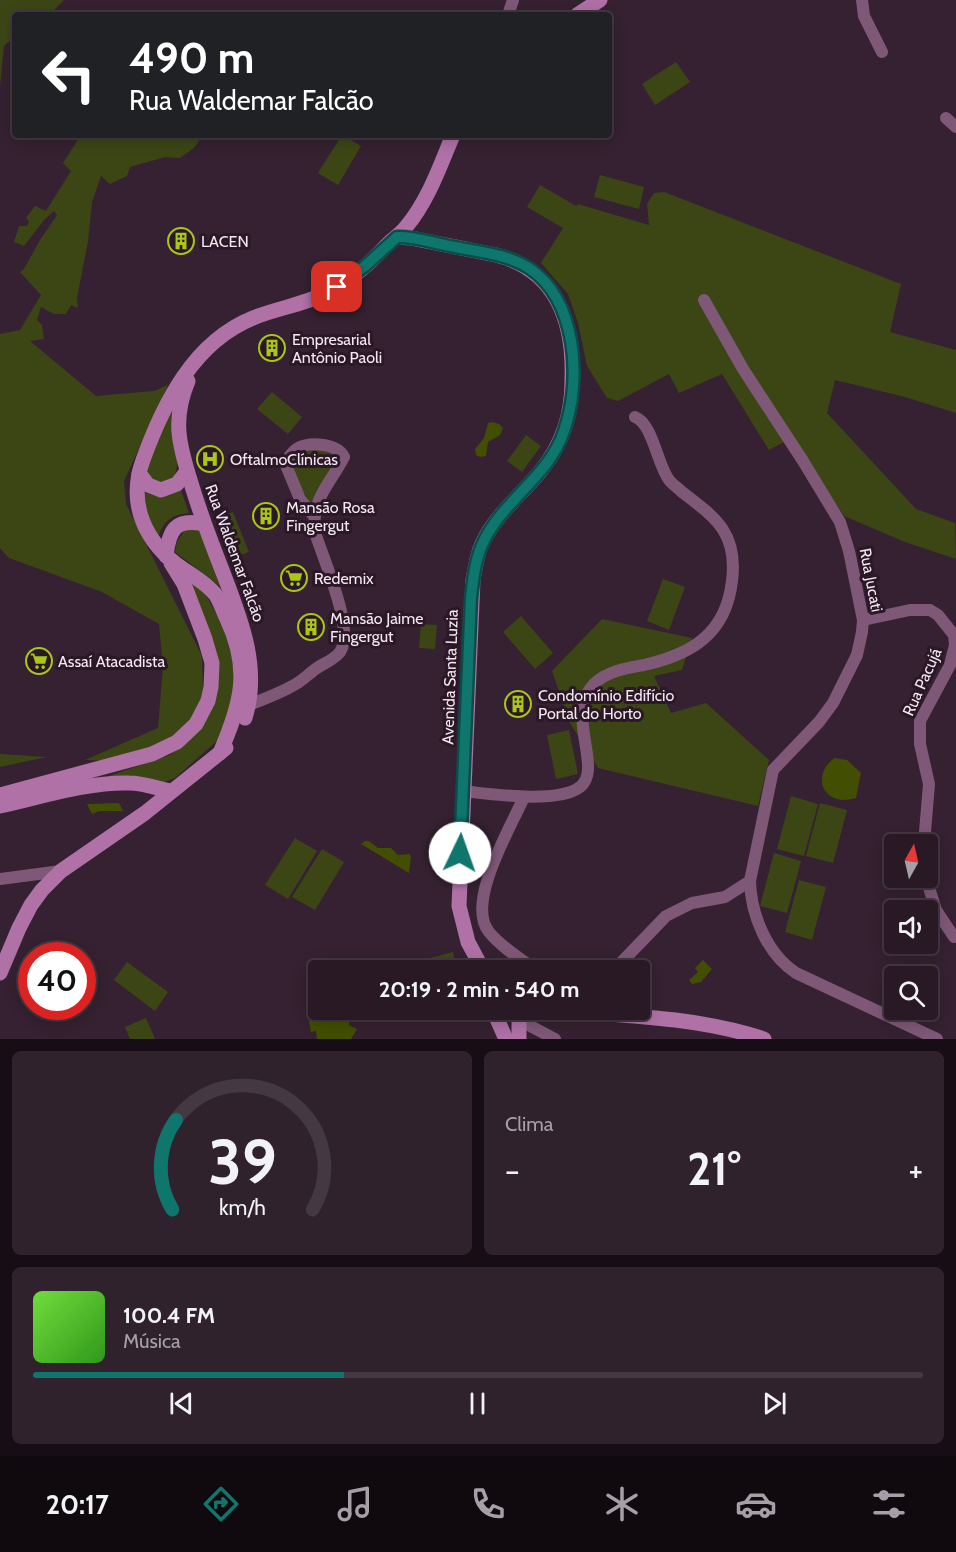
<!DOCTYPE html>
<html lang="pt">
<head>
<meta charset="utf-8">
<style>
  :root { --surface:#281925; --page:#30222d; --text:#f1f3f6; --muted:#a5a0a7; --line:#443842; --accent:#0f766e }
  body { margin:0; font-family:Cabin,sans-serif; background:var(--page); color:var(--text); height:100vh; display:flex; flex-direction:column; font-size:22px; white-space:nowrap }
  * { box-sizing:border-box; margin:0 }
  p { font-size:20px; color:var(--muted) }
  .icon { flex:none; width:33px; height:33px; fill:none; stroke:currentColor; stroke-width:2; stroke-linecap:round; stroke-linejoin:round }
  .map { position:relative; height:1039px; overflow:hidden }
  .sheet { display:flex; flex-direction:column; gap:12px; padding:12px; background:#160e14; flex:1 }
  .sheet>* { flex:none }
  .hud { position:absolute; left:12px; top:12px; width:600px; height:126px; border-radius:6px; box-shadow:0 3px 15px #0003,0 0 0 2px var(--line); background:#202124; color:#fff; overflow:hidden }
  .needle { width:39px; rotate:8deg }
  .tools { position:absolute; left:884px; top:834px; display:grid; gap:12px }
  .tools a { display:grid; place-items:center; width:54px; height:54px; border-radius:6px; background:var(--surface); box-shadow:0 3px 15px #0003,0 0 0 2px var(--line); font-size:30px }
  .speed { position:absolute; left:18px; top:942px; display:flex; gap:12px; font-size:30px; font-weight:700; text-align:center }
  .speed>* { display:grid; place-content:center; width:78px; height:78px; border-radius:50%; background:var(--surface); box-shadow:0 3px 15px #0003,0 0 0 2px var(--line); line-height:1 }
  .speed .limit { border:9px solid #d22; background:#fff; color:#111 }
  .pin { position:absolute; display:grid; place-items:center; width:51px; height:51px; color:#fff; margin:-26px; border-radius:12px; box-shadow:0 3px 9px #0006 }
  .me { position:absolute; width:66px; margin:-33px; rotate:3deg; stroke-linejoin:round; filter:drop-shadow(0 0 4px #0008) }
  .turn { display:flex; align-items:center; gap:21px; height:126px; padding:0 18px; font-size:27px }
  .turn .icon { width:78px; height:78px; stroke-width:2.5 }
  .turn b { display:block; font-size:42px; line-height:51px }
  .big { font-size:45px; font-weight:800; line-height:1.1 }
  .sheet .widget { flex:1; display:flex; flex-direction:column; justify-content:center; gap:9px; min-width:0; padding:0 21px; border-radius:9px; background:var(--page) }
  .sheet .dial { align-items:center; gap:0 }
  .dial svg { height:156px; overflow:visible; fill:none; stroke:var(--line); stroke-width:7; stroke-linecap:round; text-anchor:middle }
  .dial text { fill:var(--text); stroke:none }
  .song { display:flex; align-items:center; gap:18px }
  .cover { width:72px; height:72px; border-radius:9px; background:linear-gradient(135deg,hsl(100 70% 55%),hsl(110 70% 35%)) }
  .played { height:6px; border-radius:3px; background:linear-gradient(90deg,var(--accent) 35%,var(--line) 35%) }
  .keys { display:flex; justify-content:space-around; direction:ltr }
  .heat { display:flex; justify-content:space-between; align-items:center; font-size:33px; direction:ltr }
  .sheet .tiles { flex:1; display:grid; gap:12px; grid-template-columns:1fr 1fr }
  .widget:last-child { grid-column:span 2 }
  .trip { position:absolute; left:308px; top:960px; width:342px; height:60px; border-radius:6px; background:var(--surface); box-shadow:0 3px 15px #0003,0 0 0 2px var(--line); font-weight:800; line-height:60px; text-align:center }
  .tabs { display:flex; height:96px; justify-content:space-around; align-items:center; background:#100a0f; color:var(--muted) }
  .tabs .icon { width:42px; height:42px }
  .tabs .active { color:var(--accent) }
  .tabs b { font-size:27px; color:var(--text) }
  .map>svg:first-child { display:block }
  .green { fill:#3c4615 }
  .water { fill:#424e01 }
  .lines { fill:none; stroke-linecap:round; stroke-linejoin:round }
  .street { stroke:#7f5878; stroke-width:12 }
  .secondary { stroke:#af71a6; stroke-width:15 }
  .route-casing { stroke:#0a4d48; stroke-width:15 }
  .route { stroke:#0f766e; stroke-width:10 }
  .labels { text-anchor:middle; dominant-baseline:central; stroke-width:6; stroke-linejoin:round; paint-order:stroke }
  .poi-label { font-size:16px; fill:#f4e7f1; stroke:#2a1827; text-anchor:start }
  .street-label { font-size:16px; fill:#f4e7f1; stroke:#2a1827 }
</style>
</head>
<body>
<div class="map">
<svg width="956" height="1039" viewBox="0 0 956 1039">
  <rect width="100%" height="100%" fill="#352131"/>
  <g class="green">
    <path d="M0,0H64L49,15H15L13,38L4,46L0,85Z"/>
    <path d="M676,62L690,82L655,105L642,84Z"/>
    <path d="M74,135H200C200,146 188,152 180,158L165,157L130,167L127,176L110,184L101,176L92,202L88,241L77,298L78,308L71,305L66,314H54L41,307L37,320L42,325L44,339L30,341L96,396L154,391L168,385L124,481L126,504L202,656L203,695L191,722L159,747L113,761L85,760L158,728L163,667L159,624L102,592L9,558L0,548V334L20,330L41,295L20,272L24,269L40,240L57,215L54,211L44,220L24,246L14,242L19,226H27L29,221L26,218L35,206L46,211L71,171L63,163L79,138Z"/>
    <path d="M342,135L361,146L338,185L318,173Z"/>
    <path d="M600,175L644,187L639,209L594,197Z"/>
    <path d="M540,185L576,206L578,204L649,225L647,204L654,193L664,192L901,284L890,332L956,350V413L905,397L835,380L827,413L916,509L955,523L956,559L905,542L844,516L793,437L769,450L722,374L679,393L669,374L618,401L607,398L587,366L578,323L568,294L541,263L563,228L527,207Z"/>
    <path d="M272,392L302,417L288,434L257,409Z"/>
    <path d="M171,406C171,414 171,422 172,429C173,442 180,458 176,471C172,489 147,487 147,467C147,454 165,420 171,406Z"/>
    <path d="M526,435L541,446L522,472L507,461Z"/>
    <path d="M303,450H322L341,458L313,506L294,478L289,464Z"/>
    <path d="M180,488L189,513C171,515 163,521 158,538L152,532L138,489C159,500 160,496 180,488Z"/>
    <path d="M233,512L249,552L229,559L214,519Z"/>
    <path d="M186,528L200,529L224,589L175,552L177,542Z"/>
    <path d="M183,576L205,593L223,626L238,667L233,709L218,740L175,778L159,784L94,781L170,755L188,741L218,677Z"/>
    <path d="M663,579L685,587L669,630L647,621Z"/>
    <path d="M521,616L553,653L535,669L503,632Z"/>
    <path d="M602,619L692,638L682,670L654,676L671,713L706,703L769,760L758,806L598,768L570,723L552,671Z"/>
    <path d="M421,624L437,625L435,649L419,648Z"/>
    <path d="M569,730L578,774L556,779L547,735Z"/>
    <path d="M0,754L47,757L0,767Z"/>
    <path d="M791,796L818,804L804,856L777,849Z"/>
    <path d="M820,803L847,810L833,863L806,856Z"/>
    <path d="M295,838L317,851L288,899L265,885Z"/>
    <path d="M322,849L344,862L315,910L292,897Z"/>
    <path d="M774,853L801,861L787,913L760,906Z"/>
    <path d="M799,880L826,887L812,940L785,932Z"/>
    <path d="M453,952L457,970H432L430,958Z"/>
    <path d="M127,962L168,992L155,1011L114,980Z"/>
    <path d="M146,1018L155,1039H130L125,1027Z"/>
  </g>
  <g class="water">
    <path d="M493,422L499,424L503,428L500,435L488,442L486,456L480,457L476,455L475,449L484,438L488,423Z"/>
    <path d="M835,758L847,760L861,773L856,798C852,799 846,800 842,800C817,797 816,770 835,758Z"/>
    <path d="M119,803L123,811H99L92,814L87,804Z"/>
    <path d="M365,841H369L378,848H391L398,855L409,854L411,856L409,873L361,844Z"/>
    <path d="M703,960L712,969L701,982L692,984L689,980L698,972L695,968Z"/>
    <path d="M335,1010H353L354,1012L349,1020V1025L357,1029L351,1039H317L316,1031L311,1032L308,1015Z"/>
  </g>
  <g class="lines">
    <g class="street">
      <path d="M862,0L864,16L882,52"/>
      <path d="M508,15L513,0"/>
      <path d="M946,118L956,127"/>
      <path d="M863,620L910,610H930L938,615L954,635L955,645L950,665L920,721V744L929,784L924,844"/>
      <path d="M243,705H249C266,698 284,692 299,682C305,678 311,672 317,668C324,663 334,660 340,652C356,629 321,555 314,529C314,495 330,484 344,457C338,444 311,441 298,448C292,451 289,457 285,463L300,499L314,516"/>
      <path d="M463,791C491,794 558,804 580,787C604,769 564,714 594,684C607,671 627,668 644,665C693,654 726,633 732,581C738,533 716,518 682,492C678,488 672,484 669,480C657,464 653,424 635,417"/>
      <path d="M524,797C511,827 465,903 489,932C501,947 521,959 536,970"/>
      <path d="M926,878L936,910L954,937"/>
      <path d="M0,879L61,871"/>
      <path d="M750,881C751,915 767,954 796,973L937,1039"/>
      <path d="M614,970L666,916L692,903L725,897L750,881L773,770L819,722L833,703L857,655L862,632L863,620L849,551L840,522L803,461L743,369L704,300"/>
      <path d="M519,1020L555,1039"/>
    </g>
    <g class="secondary">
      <path d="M577,15L600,0"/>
      <path d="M397,237L411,238L496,255C557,270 574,322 572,380C572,403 568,425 557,446C539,483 499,506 482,544C477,555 475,568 473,580L459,906L468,942L483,970"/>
      <path d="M188,381C172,419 179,445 191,483C200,513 211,542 222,570C240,617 261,667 245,718"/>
      <path d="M139,473L148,485L161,490L177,484L187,471"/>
      <path d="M166,556C169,529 176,518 204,524"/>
      <path d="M220,753C241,704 251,670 227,619C223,611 220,601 215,594C207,584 194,576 183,569C145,543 127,504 143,460C164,402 194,342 253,318C277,308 303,305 326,293C349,282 369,264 386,246C392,239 400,235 406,227C428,201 440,166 453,135"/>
      <path d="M0,795L152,754L177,742L196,724L208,701L211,687L212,663L205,639L184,584L171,563"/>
      <path d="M0,806C42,797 86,782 129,783C143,783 157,788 170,791"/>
      <path d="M0,973L19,928L31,905L42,890L61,871L145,813L226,748"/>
      <path d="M493,1010L506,1039"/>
      <path d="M514,1010L519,1020V1039"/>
      <path d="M551,1010C619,1015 699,1017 764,1039"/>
    </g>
  </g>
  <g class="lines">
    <defs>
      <path id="route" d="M337,287L365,266L397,237C415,236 436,244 455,247C480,252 507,254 529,268C577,300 582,380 564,431C549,477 501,501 482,545C475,561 473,580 471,598L460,853"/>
    </defs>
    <use href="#route" class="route-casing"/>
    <use href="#route" class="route"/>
  </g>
  <defs>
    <symbol id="building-ring" viewBox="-11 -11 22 22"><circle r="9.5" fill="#2a1827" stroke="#abc615" stroke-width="1.5"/><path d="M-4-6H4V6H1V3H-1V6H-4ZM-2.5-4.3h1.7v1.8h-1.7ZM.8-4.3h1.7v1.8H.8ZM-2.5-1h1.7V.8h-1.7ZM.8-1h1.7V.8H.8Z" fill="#abc615"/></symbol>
    <symbol id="hospital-ring" viewBox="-11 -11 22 22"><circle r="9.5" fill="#2a1827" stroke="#abc615" stroke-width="1.5"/><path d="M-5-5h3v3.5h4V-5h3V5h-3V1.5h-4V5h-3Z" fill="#abc615"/></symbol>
    <symbol id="supermarket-ring" viewBox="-11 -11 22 22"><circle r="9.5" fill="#2a1827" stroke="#abc615" stroke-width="1.5"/><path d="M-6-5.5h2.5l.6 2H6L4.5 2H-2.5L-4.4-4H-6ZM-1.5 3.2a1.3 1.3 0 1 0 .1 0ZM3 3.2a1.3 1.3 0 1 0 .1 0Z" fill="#abc615"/></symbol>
  </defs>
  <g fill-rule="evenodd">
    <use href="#building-ring" x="166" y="226" width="30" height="30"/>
    <use href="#building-ring" x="257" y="333" width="30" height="30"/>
    <use href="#hospital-ring" x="195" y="444" width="30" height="30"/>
    <use href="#building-ring" x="251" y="501" width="30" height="30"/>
    <use href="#supermarket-ring" x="279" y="563" width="30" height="30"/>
    <use href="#building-ring" x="296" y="612" width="30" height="30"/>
    <use href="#supermarket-ring" x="24" y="646" width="30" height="30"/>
    <use href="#building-ring" x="503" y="689" width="30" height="30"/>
  </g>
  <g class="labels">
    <g class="poi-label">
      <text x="201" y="241">LACEN</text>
      <text x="292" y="339">Empresarial<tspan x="292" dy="18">Antônio Paoli</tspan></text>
      <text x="230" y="459">OftalmoClínicas</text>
      <text x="286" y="507">Mansão Rosa<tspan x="286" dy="18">Fingergut</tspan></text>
      <text x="314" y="578">Redemix</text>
      <text x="330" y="618">Mansão Jaime<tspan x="330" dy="18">Fingergut</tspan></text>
      <text x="58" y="661">Assaí Atacadista</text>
      <text x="538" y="695">Condomínio Edifício<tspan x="538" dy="18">Portal do Horto</tspan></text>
    </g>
    <g class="street-label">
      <text transform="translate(235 553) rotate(70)">Rua Waldemar Falcão</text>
      <text transform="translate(871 580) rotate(79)">Rua Jucati</text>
      <text transform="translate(450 677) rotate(-88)">Avenida Santa Luzia</text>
      <text transform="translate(922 682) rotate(-66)">Rua Pacujá</text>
    </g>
  </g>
</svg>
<div class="tools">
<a><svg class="needle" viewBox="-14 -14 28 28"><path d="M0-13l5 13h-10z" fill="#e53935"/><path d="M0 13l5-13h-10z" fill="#a5a0a7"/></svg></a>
<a><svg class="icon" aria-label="sound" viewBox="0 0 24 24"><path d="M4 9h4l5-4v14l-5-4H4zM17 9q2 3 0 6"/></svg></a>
<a><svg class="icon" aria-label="search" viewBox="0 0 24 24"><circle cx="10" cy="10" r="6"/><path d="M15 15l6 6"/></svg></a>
</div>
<div class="speed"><div class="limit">40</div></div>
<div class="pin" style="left:337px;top:287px;background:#d93025"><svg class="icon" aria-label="arrive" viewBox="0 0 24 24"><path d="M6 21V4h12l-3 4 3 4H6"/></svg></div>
<svg class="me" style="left:460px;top:853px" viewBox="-20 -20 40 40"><circle r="19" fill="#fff"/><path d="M0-13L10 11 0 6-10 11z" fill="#0f766e"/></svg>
<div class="trip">20:19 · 2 min · 540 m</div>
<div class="hud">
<div class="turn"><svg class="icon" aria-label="left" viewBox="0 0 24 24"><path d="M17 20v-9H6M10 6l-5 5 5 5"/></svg><div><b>490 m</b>Rua Waldemar Falcão</div></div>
</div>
</div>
<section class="sheet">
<div class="tiles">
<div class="widget dial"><svg viewBox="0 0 100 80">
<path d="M14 69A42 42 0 1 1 86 69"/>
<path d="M14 69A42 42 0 0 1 16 23" stroke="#0f766e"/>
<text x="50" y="56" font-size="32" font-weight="700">39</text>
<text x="50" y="72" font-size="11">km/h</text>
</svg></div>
<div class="widget"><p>Clima</p>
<div class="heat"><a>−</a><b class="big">21°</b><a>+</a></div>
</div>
<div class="widget">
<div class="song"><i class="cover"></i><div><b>100.4 FM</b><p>Música</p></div></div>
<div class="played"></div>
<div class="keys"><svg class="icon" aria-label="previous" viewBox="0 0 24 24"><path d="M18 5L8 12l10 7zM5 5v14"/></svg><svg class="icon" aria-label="pause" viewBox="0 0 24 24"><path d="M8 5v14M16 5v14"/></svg><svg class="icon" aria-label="next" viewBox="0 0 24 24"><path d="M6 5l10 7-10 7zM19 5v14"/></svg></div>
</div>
</div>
</section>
<nav class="tabs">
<b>20:17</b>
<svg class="icon active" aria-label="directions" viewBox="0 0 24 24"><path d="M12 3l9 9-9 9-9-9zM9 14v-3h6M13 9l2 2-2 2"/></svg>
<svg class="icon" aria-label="music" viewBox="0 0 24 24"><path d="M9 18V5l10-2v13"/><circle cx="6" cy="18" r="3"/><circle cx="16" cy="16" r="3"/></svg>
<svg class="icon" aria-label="phone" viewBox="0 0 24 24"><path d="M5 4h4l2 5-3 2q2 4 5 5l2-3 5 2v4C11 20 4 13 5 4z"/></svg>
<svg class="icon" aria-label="climate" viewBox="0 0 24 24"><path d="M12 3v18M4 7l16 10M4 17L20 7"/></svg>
<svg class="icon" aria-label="car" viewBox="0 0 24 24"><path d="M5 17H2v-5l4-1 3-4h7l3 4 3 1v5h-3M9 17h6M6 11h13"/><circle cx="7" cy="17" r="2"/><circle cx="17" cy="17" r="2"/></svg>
<svg class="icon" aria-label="filters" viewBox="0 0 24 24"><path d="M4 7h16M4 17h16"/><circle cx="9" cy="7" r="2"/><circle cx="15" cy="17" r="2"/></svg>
</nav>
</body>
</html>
